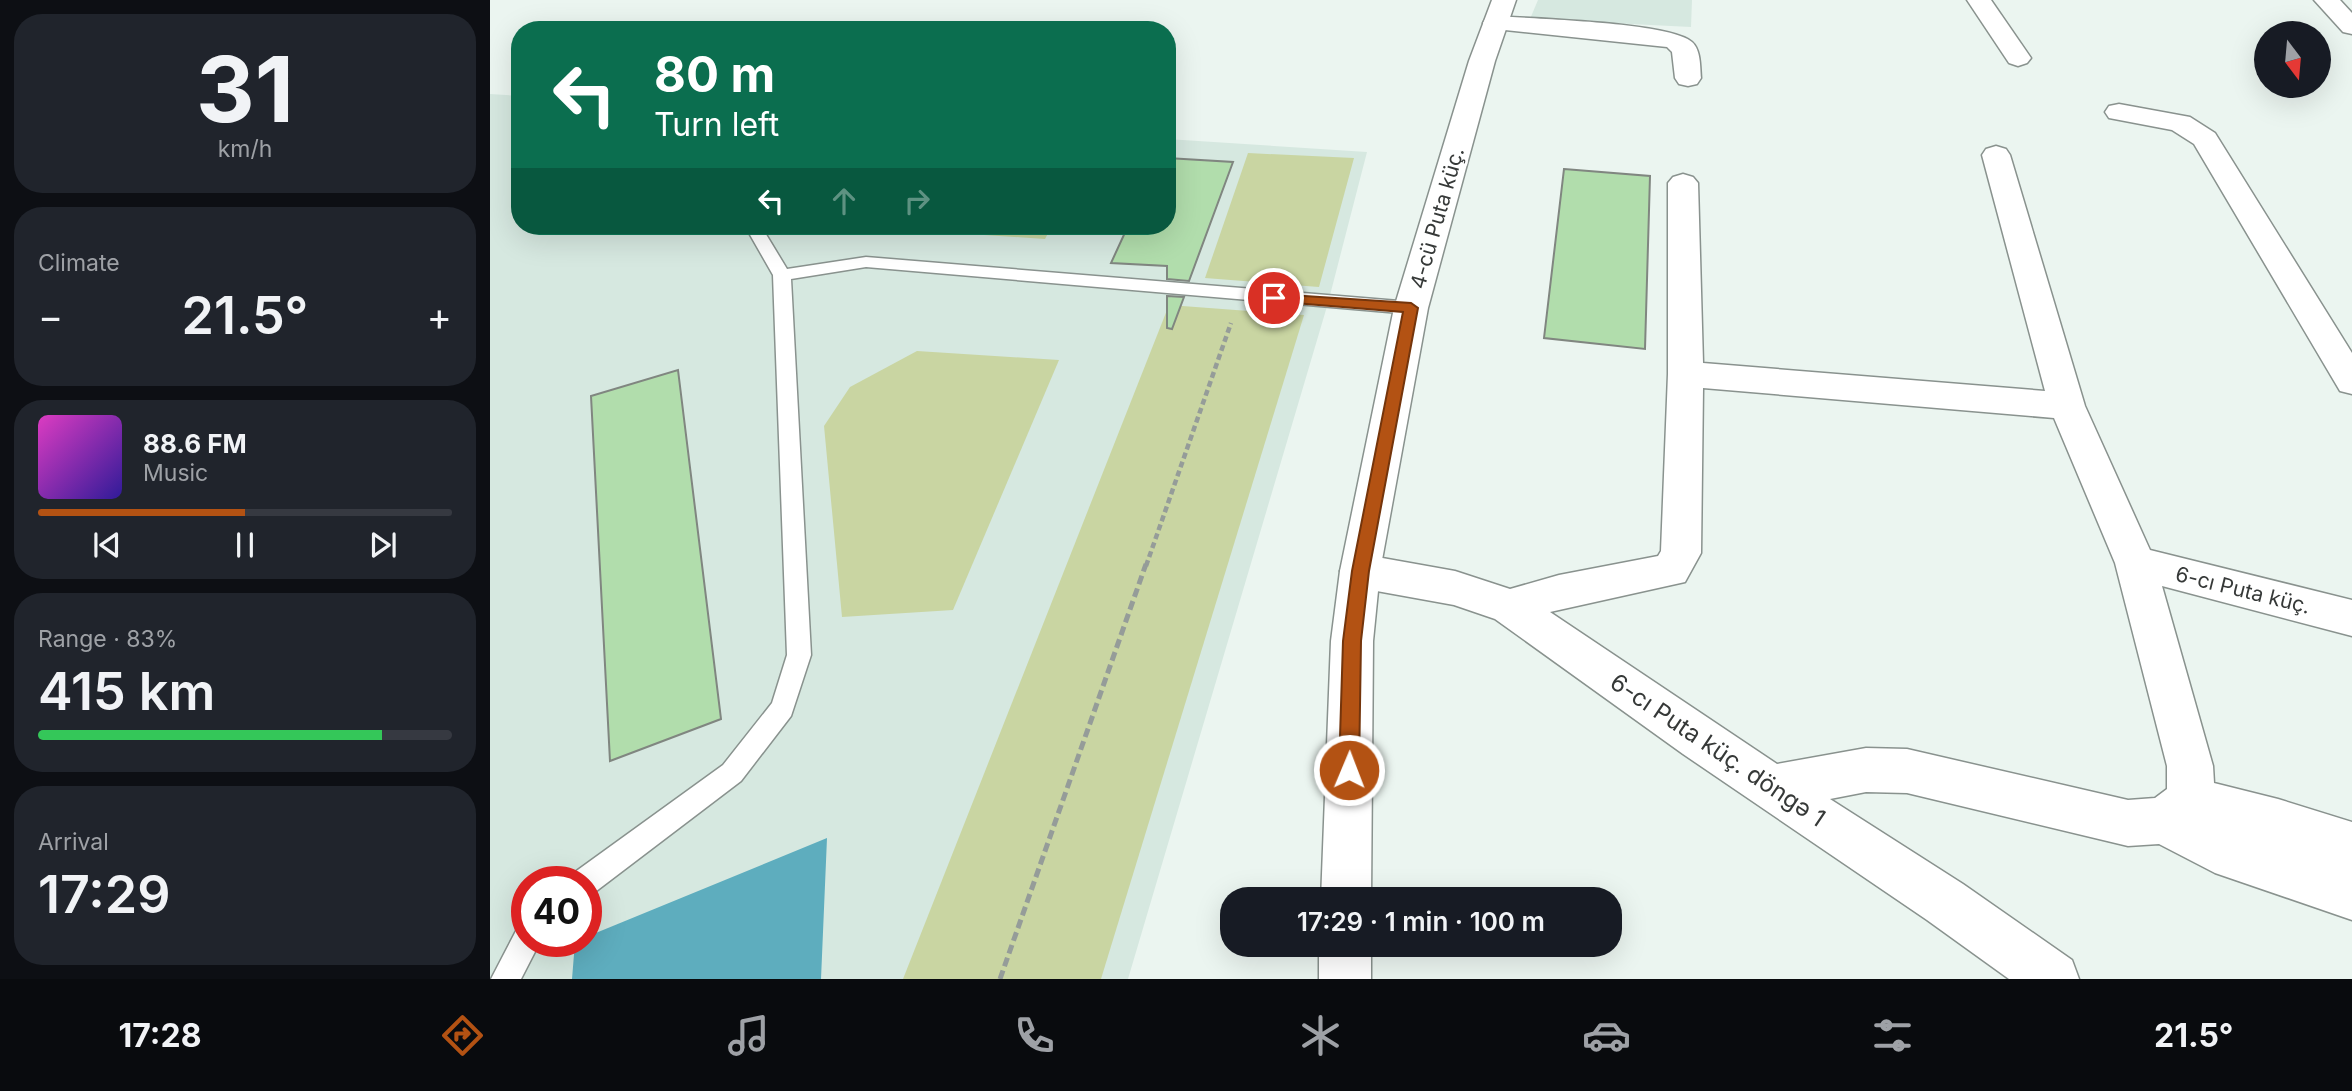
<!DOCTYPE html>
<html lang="en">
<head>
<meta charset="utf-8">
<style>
  :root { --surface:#171b24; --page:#20242c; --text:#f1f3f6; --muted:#9ea1a6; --line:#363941; --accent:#b35213 }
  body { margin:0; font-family:Inter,sans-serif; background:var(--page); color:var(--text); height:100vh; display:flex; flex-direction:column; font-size:26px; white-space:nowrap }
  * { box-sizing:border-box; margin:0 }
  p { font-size:23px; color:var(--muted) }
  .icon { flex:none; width:38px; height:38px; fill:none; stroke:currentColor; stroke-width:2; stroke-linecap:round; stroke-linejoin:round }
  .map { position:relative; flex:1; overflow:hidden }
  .panel { display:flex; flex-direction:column; gap:14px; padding:14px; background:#0d0f14; width:490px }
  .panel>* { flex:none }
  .top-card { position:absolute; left:21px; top:21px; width:665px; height:214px; border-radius:28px; box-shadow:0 7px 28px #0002; background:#0b6e4f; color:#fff; overflow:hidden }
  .needle { width:46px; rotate:164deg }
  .buttons { position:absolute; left:1764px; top:21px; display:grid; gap:14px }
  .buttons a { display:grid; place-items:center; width:77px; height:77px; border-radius:50%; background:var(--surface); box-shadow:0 7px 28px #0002; font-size:35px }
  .speed { position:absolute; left:21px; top:866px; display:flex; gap:14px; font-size:35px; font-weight:700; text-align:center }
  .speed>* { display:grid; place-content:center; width:91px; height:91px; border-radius:50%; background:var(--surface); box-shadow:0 7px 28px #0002; line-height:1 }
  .speed .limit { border:10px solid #d22; background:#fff; color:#111 }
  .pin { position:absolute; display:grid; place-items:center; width:60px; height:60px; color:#fff; margin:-30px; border:4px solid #fff; border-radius:50%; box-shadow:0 2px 7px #0007 }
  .me { position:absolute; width:77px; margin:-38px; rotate:1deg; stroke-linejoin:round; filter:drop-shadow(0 0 5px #0008) }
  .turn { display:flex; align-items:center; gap:24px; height:147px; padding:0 28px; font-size:32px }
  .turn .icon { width:91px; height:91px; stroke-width:2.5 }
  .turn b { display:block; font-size:49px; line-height:60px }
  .lanes { display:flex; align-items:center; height:66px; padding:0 28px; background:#0003; justify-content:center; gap:35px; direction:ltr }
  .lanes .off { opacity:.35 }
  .big { font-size:52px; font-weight:600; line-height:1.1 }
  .panel .tile { flex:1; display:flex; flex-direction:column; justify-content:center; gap:10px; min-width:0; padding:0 24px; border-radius:28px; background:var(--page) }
  .panel .dial { align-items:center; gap:0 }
  .dial b { font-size:91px; line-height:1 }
  .song { display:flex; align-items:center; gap:21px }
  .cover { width:84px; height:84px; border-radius:10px; background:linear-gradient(135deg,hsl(310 70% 55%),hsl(250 70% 35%)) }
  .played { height:7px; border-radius:4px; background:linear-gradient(90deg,var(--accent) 50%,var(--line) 50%) }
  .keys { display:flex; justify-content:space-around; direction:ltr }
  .heat { display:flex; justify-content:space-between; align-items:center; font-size:38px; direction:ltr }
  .charge { height:10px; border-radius:5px; background:linear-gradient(90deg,#34c759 83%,var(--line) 0) }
  .trip { position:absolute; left:730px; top:887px; width:402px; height:70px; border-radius:28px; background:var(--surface); box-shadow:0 7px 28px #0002; font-weight:600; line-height:70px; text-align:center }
  .menu { display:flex; height:112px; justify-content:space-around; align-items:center; background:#090b0e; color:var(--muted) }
  .menu .icon { width:49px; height:49px }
  .menu .current { color:var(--accent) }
  .menu b { font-size:32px; color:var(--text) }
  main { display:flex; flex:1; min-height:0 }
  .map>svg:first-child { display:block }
  .built { fill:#d6e8e0; fill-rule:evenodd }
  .green { fill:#c9d5a2 }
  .water { fill:#5eadbe }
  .building { fill:#b1ddac; stroke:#808680; stroke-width:2 }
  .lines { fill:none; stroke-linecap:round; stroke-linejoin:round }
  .lane-casing { stroke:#89928e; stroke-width:3 }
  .street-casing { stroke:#89928e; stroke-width:3 }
  .secondary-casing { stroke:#89928e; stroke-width:3 }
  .path-far1 { stroke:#959c99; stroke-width:4.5; stroke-dasharray:6 3.5; stroke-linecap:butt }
  .path { stroke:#959c99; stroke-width:5; stroke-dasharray:9 4.5; stroke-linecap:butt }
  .lane { fill:#fff; fill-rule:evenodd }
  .street { fill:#fff; fill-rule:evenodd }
  .secondary { fill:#fff; fill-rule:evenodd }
  .route { fill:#b35213; stroke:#74350c; stroke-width:2 }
  .labels { text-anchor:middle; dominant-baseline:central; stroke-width:5; stroke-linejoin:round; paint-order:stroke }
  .street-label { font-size:21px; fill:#363938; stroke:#fff }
  .near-street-label { font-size:24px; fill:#363938; stroke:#fff }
</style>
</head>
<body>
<main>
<section class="panel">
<div class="tile dial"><b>31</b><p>km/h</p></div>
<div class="tile"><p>Climate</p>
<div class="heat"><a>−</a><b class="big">21.5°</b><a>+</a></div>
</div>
<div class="tile">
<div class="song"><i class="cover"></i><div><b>88.6 FM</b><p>Music</p></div></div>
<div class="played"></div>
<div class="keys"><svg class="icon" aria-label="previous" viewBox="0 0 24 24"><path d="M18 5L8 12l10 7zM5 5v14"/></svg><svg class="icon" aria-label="pause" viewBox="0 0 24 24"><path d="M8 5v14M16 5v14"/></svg><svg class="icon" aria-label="next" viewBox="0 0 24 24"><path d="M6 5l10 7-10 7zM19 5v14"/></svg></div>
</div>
<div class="tile"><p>Range · 83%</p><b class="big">415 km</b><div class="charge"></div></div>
<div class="tile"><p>Arrival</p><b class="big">17:29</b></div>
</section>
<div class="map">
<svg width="1862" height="979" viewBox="0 0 1862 979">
  <rect width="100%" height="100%" fill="#ebf5f0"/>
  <g class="built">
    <path d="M1048,0H1202L1201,27L1040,19Z"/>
    <path d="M0,94L30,96V226H677V139L877,152L838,303L638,979H0ZM37,882H96V942H37Z"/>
  </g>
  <g class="green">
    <path d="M758,153L864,158L829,287L715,278Z"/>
    <path d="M359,226H562L555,239Z"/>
    <path d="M679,305L814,315L611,979H413Z"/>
    <path d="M427,351L569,360L463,610L352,617L334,426L360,387Z"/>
  </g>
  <path class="water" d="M337,838L331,979H82L85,942H96V937Z"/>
  <g class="building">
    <path d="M677,158L743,162L699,281L677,279V266L621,263L638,226H677Z"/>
    <path d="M1074,169L1160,176L1155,349L1054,338Z"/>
    <path d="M677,296L694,297L682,329L677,328Z"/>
    <path d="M188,370L231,719L120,761L101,396Z"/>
  </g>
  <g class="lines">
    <defs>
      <g id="lane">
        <path d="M255,226H271L297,269L376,257L921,302L930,308L921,314L376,267L301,279L321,655L301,716L251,781L105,892L96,895V882H81L85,872L233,765L282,703L297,655L283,275Z"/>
        <path d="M37,925V942H50L31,979H1L27,929Z"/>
      </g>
      <g id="street">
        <path d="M1477,0H1501L1541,58L1537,63L1528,66L1519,63Z"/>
        <path d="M1824,0H1850L1862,13V34L1853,32Z"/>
        <path d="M1005,16C1041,19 1180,22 1202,42C1211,50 1210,67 1211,78L1207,84L1198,86L1189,84L1185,78L1182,52L1177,47L996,28L993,23L996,18Z"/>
        <path d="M1629,104L1700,117L1725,133L1862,353V394L1850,391L1704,144L1682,130L1619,118L1615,112L1619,106Z"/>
        <path d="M1506,146L1516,149L1520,155L1595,406L1660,550L1862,600V636L1672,586L1723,766L1724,783L1788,799L1862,822V920L1725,873L1669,844L1638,846L1417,793L1376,792L1340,799L1473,884L1582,960L1589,979H1519L1437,920L1193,754L1005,619L964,605L870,588L856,583L850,571L856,559L870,554L965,571L1020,589L1069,575L1168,556L1171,551L1178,374V183L1183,177L1193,174L1203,177L1208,183L1213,363L1555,391L1492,155L1496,149ZM1213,388L1564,418L1625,563L1677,766V789L1665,798L1638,800L1417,749L1376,748L1287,764L1060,612L1195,582L1211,553Z"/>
      </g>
      <g id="secondary">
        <path d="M1002,0H1026L1005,61L938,308L890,571L883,641L881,900H831L841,641L850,571L904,308L979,61Z"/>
        <rect x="829" y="945" width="52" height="34"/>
      </g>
    </defs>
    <use href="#lane" class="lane-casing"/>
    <use href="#street" class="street-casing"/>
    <use href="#secondary" class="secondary-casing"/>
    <path class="path-far1" d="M656,566L741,323"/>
    <path class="path" d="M510,979L656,564"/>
    <use href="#lane" class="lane"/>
    <use href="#street" class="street"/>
    <use href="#secondary" class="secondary"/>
  </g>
  <path class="route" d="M784,294L921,303L928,308L879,571L871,641L869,770L866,777L859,779L852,777L849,770L853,641L862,571L913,312L779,301L777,298Z"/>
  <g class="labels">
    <g class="street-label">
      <text transform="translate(947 218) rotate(-74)">4-cü Puta küç.</text>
      <text transform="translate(1753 590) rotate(14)">6-cı Puta küç.</text>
    </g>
    <g class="near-street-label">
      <text transform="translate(1228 750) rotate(34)">6-cı Puta küç. döngə 1</text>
    </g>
  </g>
</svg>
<div class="buttons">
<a><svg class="needle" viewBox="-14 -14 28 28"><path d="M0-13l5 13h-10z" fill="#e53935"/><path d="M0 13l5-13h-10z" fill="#9ea1a6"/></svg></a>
</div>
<div class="speed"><div class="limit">40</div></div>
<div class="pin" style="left:784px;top:298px;background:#d93025"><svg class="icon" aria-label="arrive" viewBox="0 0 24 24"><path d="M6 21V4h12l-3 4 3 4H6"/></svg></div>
<svg class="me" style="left:859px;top:770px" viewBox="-20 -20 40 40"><circle r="17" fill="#b35213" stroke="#fff" stroke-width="3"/><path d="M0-11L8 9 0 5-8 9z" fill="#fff"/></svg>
<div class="trip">17:29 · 1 min · 100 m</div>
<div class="top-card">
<div class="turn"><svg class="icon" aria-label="left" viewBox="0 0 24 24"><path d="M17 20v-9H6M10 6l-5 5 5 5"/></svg><div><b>80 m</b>Turn left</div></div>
<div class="lanes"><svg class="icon" aria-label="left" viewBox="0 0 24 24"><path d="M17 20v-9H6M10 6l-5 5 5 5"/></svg><svg class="icon off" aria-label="ahead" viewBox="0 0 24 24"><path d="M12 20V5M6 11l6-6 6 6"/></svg><svg class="icon off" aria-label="right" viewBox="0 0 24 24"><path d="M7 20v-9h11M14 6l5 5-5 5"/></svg></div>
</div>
</div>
</main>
<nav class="menu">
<b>17:28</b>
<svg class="icon current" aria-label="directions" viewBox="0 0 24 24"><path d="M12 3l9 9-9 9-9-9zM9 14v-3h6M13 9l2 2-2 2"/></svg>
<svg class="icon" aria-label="music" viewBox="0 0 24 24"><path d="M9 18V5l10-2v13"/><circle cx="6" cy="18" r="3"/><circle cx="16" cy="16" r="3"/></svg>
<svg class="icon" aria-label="phone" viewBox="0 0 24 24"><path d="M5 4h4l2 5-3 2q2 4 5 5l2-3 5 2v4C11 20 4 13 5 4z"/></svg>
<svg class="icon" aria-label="climate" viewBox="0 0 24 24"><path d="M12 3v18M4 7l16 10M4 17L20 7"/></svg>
<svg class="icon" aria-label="car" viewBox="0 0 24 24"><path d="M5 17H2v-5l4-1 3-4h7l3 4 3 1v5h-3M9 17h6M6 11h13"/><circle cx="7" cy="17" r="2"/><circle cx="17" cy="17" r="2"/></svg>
<svg class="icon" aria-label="filters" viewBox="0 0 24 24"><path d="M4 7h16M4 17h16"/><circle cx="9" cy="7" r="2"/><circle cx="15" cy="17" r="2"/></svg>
<b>21.5°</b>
</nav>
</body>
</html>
